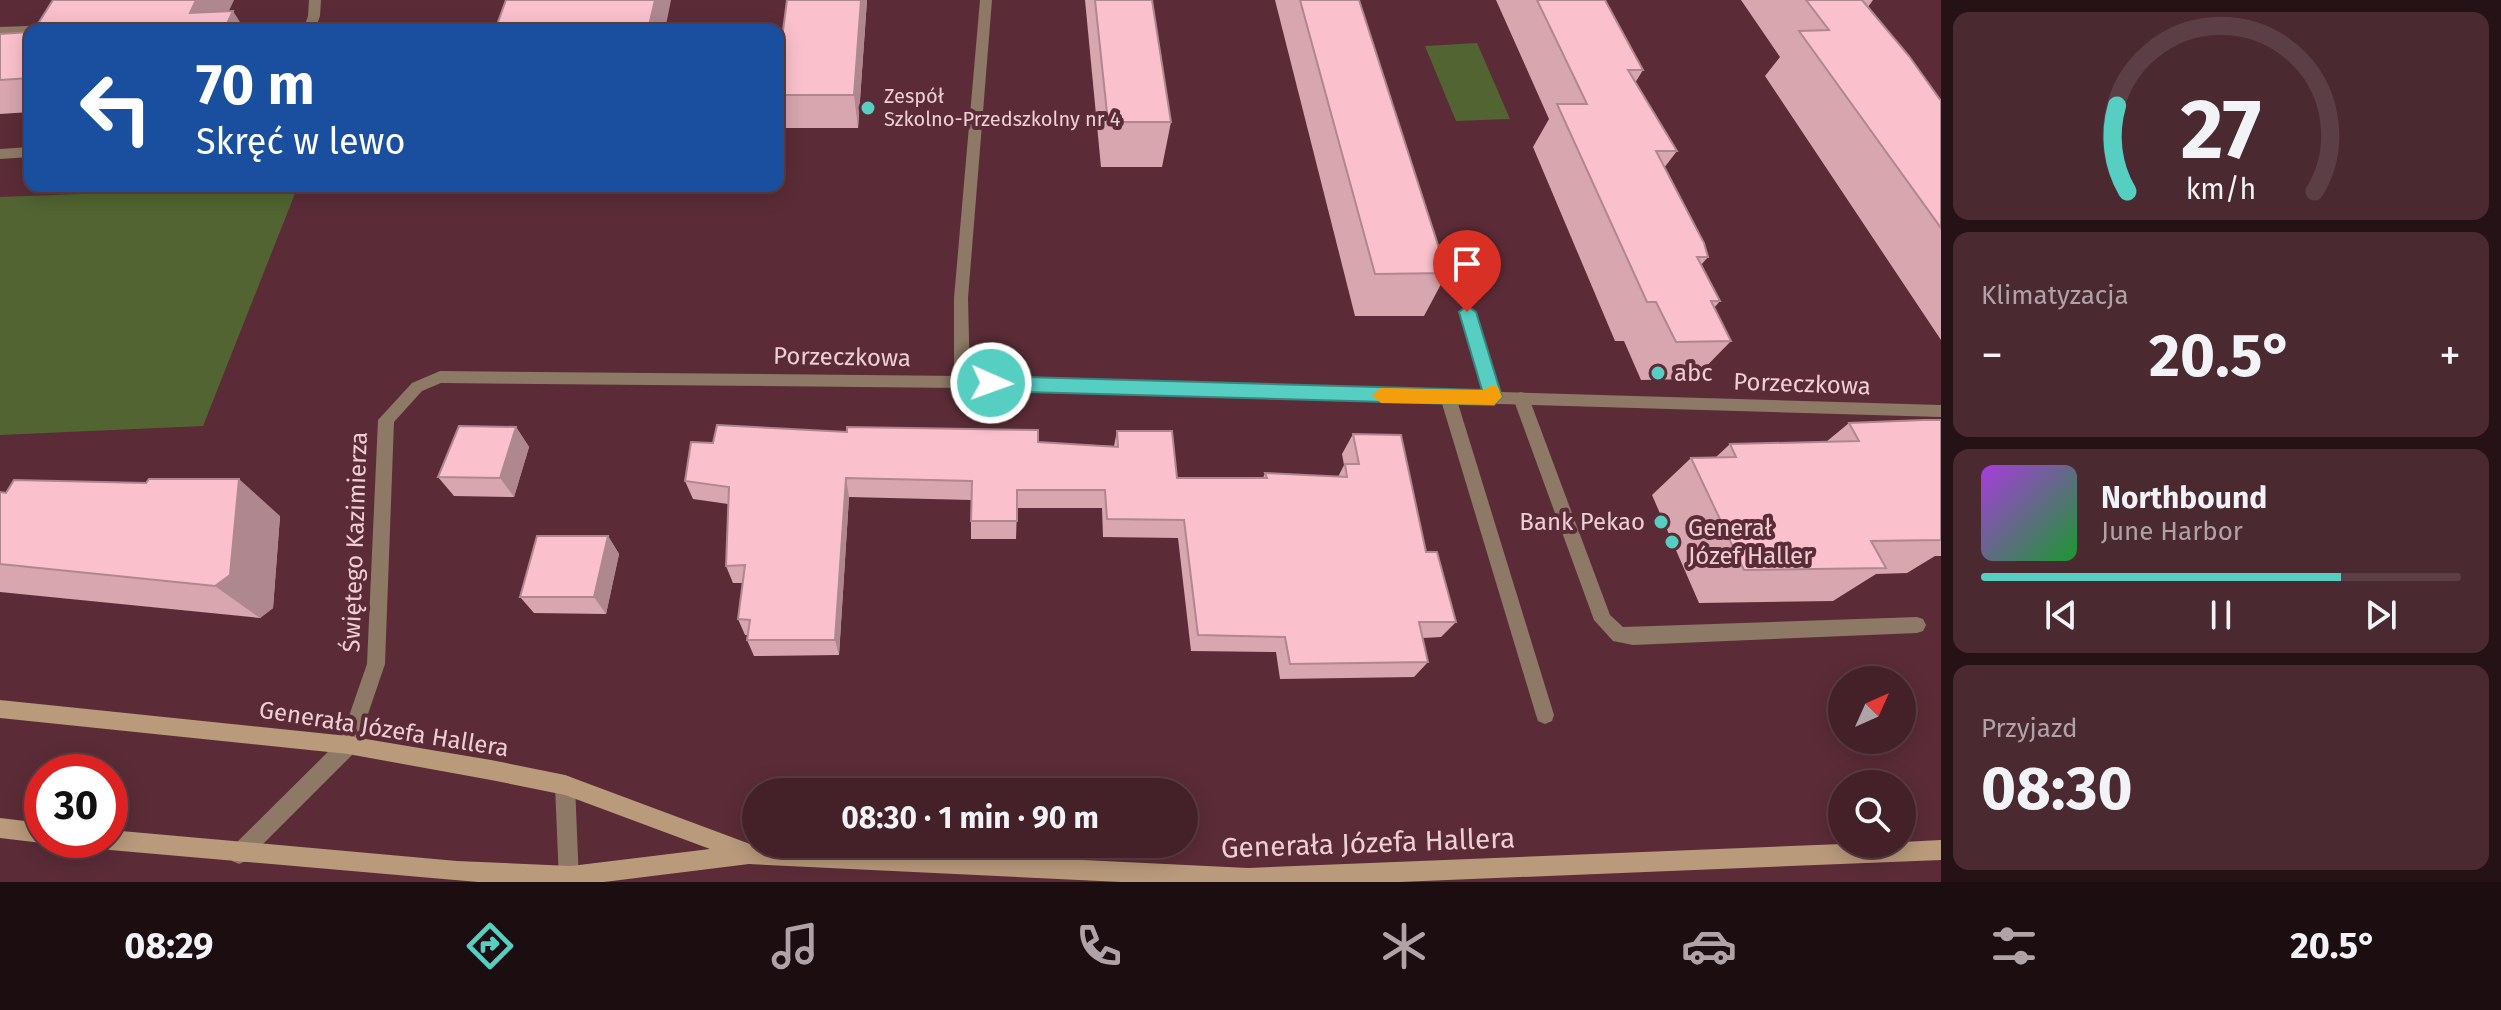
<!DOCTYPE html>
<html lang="pl">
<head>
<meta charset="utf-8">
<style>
  :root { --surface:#442129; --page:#4b2931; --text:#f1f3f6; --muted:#afa3a8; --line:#5c3e46; --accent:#57cec2 }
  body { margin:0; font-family:"Fira Sans",sans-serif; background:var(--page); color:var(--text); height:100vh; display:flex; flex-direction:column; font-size:30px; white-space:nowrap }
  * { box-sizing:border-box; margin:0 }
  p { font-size:26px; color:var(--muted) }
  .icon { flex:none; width:44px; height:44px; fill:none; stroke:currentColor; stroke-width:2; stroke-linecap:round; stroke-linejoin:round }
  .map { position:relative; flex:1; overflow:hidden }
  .side { display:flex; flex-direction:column; gap:12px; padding:12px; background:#251217; width:560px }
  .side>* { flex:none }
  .top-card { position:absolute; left:24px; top:24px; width:760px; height:168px; border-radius:16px; box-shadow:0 4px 20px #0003,0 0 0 2px var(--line); background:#1a4fa0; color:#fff; overflow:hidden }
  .needle { width:52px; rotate:45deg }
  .tools { position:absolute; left:1828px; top:666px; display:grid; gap:16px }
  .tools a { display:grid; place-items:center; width:88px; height:88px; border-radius:50%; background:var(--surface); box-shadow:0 4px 20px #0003,0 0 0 2px var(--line); font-size:40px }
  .speed { position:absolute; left:24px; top:754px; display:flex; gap:16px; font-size:40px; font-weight:700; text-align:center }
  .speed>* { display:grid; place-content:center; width:104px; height:104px; border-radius:50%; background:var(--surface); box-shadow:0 4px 20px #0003,0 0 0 2px var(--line); line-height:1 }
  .speed .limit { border:12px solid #d22; background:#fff; color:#111 }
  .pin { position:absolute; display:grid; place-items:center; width:68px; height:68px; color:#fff; margin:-82px -34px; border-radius:50% 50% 50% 0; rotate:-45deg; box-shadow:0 0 8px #0007 }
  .pin .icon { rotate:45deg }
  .me { position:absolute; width:88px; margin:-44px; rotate:92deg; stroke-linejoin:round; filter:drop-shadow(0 0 6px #0008) }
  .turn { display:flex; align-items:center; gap:28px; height:168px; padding:0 40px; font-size:36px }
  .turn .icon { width:104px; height:104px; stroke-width:2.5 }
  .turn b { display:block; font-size:56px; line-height:68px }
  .big { font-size:60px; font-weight:700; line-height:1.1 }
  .side .tile { flex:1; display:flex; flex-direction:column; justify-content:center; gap:12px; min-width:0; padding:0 28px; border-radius:16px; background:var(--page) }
  .side .dial { align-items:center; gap:0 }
  .dial svg { height:208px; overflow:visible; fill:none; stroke:var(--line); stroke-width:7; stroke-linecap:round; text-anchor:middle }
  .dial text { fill:var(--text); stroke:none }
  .song { display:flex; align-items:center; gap:24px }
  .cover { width:96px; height:96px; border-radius:12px; background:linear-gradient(135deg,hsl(280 70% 55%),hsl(130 70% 35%)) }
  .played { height:8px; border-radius:4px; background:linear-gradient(90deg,var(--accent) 75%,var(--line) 75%) }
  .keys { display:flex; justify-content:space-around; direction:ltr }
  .heat { display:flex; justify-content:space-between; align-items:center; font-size:44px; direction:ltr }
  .trip { position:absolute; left:742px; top:778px; width:456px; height:80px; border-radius:40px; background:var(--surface); box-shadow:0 4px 20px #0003,0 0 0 2px var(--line); font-weight:700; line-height:80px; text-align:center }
  .tabs { display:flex; height:128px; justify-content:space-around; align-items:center; background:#1b0d10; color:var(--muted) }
  .tabs .icon { width:56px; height:56px }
  .tabs .on { color:var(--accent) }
  .tabs b { font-size:36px; color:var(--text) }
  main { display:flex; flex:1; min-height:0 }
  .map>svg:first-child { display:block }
  .green { fill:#516431 }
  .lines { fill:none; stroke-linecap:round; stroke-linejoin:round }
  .lane { fill:#8d7966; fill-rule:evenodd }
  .street { fill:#8d7966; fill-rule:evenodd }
  .secondary { fill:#b99a7b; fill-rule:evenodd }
  .wall { fill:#d7a6af }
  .shaded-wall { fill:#af878f }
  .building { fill:#fac1cc; stroke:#af878f; stroke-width:2 }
  .route { fill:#57cec2; stroke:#39867e; stroke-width:2 }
  .slow { fill:#f59e0b }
  .poi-dot { fill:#57cec2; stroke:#5b2c37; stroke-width:3 }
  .labels { text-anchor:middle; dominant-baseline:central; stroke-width:8; stroke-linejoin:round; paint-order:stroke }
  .far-poi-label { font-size:20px; fill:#eecfd4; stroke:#5b2c37; text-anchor:start }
  .street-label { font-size:24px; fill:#eecfd4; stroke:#5b2c37 }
  .poi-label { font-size:24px; fill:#eecfd4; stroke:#5b2c37; text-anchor:start }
  .near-street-label { font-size:28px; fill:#eecfd4; stroke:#5b2c37 }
</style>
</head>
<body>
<main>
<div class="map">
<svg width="1941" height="882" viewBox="0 0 1941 882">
  <rect width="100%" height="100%" fill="#5b2c37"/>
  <g class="green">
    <path d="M1477,43L1510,119L1456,121L1425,46Z"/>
    <path d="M298,186L203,426L0,435V197Z"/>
  </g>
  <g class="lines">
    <g class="lane">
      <path d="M309,0H321L320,16L315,30H303L308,16Z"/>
      <path d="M980,0H992L968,298L970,382L967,386H957L954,382V298Z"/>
      <path d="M54,25L58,26L59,30H30V34L0,35V27Z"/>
      <path d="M30,147V157L0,159V149Z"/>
      <path d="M1467,306L1474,312L1502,397L1500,401H1488L1486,397L1460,312Z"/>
      <path d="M1448,391L1454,393L1456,397L1554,715L1552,721L1545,724L1538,721L1536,715L1440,397L1442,393Z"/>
      <path d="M1521,392L1527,394L1529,398L1610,615L1623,627L1917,617L1923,619L1926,625L1923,631L1917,633L1633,645L1613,641L1594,620L1513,398L1515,394Z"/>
    </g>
    <g class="street">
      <path d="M440,371L962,376L1941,405V417L962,388L441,383L422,391L394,422L385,664L355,752L246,861L239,864L232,861L229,854L232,847L341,739L367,664L378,420L412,383Z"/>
      <path d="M565,775L572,778L575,785L579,882H559L555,785L558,778Z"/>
    </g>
    <g class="secondary">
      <path d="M0,700L348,736L491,760L565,775L750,844L1248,868L1842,844H1902V842L1941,840V860L1399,882H1121L749,864L604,882H478L110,850L103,847L100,840H110V830L457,861L571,866L710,849L565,795L491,780L348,754L0,718Z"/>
      <path d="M0,818L42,823V840H49L42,843L0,838Z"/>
    </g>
  </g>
  <g class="wall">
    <path d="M787,0H867L858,128H780L778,114V69Z"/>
    <path d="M1085,0H1152L1171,122L1162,167H1101Z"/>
    <path d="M1275,0H1359L1447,273L1424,316H1355Z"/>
    <path d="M1496,0H1605L1643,70L1635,83L1677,151L1664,168L1708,257L1701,265L1720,301L1714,308L1731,341L1694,379L1641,380L1624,341H1615L1533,147L1549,119Z"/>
    <path d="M1741,0H1873L1868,7L1941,101V340L1765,76L1780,57Z"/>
    <path d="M30,32V112L0,114V34Z"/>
    <path d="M1941,420V556H1935L1907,573L1876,574L1833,601L1699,603L1652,495L1691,458H1715L1730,444L1826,442L1849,423Z"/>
    <path d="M516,427L529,447L514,497L454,496L438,477Z"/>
    <path d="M1117,431L1177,478H1263L1265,473L1338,477L1344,465L1342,454L1353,434L1426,552L1456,622L1441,637L1423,638L1428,662L1414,677L1280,679L1276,652L1191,651L1178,538L1103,537L1102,508H1017L1016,539H971V500L849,497L839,655L754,656L747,640L748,635H745L738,619L743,583H733L726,566L728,504L693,499L685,481L713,443L1038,442L1114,446Z"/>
    <path d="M0,492L280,516L273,608L260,618L0,592Z"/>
    <path d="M608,536L619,554L606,614L534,613L520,597Z"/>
  </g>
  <g class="shaded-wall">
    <path d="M196,0H234L220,30L190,13Z"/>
    <path d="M655,0H671L665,30H648Z"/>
    <path d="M861,0H867L858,128L854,95Z"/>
    <path d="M233,11L245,30H224Z"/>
    <path d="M516,427L529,447L514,497L500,478Z"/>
    <path d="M846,478L849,497L839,655L835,640Z"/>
    <path d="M239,479L280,516L273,608L260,618L215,586Z"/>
    <path d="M608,536L619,554L606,614L594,597Z"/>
  </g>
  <g class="building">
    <path d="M53,0H196L190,13L233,11L224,30H34Z"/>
    <path d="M506,0H655L648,30H495Z"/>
    <path d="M787,0H861L854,95H778V69Z"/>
    <path d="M1095,0H1152L1171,122H1108Z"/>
    <path d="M1300,0H1359L1447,273L1375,274Z"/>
    <path d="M1537,0H1605L1643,70H1628L1677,151H1656L1704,243L1708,257H1697L1720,301H1711L1731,341L1676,342L1656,302H1647L1557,104H1587Z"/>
    <path d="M1806,0H1862L1909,56L1941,101V228L1799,31L1829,30Z"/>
    <path d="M30,32V78L0,80V34Z"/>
    <path d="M1924,420H1941V540L1871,541L1886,568L1744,570L1691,458L1736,457L1730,444L1859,441L1849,423Z"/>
    <path d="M717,425L847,432V427L1038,430V442L1118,447L1117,431H1172L1177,478H1267L1265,473L1347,477L1345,464H1359L1353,434L1401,435L1426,552H1437L1456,622H1419L1428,662L1290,664L1285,637L1198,635L1184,520L1107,519L1105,490H1017V521H971L972,481L846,478L835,640H747L750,620L738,619L745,565L726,566L729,487L685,481L691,442L713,443Z"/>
    <path d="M459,426L516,427L500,478L438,477Z"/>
    <path d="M149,479H239L230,575L215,586L0,564V492L6,493L14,480L146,483Z"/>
    <path d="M537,536H608L594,597H520Z"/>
  </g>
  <path class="route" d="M1467,306L1476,312L1502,397L1494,405L991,391L982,383L991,376L1482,390L1459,312Z"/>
  <path class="slow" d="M1492,385L1498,387L1502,397L1494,405L1381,403L1372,395L1381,388L1484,390Z"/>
  <g class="poi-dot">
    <circle cx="868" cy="108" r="8"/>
    <circle cx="1658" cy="373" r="8"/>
    <circle cx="1661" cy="522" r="8"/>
    <circle cx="1672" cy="542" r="8"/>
  </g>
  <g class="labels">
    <g class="far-poi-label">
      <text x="884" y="96">Zespół<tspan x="884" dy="23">Szkolno-Przedszkolny nr 4</tspan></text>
    </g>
    <g class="street-label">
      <text transform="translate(842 357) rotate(1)">Porzeczkowa</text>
      <text transform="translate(1802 384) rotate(2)">Porzeczkowa</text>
      <text transform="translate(355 542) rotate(-88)">Świętego Kazimierza</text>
      <text transform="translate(384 729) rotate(9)">Generała Józefa Hallera</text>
    </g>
    <g class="poi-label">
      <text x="1674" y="373">abc</text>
      <text x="1645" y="522" text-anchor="end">Bank Pekao</text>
      <text x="1688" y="528">Generał<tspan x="1688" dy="28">Józef Haller</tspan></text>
    </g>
    <g class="near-street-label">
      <text transform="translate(1368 843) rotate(-2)">Generała Józefa Hallera</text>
    </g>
  </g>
</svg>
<div class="tools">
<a><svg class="needle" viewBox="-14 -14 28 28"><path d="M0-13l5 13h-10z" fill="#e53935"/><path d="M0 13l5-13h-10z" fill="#afa3a8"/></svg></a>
<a><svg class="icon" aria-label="search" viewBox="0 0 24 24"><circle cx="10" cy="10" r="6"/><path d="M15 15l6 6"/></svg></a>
</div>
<div class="speed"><div class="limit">30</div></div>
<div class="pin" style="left:1467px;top:312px;background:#d93025"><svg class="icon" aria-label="arrive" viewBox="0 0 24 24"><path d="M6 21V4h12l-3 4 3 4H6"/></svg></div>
<svg class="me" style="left:991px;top:383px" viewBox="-20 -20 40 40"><circle r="17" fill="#57cec2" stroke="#fff" stroke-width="3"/><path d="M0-11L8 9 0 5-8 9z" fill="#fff"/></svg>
<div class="trip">08:30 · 1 min · 90 m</div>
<div class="top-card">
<div class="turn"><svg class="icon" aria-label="left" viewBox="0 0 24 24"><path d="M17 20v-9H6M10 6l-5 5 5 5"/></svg><div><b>70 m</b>Skręć w lewo</div></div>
</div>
</div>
<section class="side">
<div class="tile dial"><svg viewBox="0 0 100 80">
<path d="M14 69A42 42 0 1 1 86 69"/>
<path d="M14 69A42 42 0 0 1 10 36" stroke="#57cec2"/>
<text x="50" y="56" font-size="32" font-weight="700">27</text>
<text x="50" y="72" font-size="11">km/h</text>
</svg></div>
<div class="tile"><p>Klimatyzacja</p>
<div class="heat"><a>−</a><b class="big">20.5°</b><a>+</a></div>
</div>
<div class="tile">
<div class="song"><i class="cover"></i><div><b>Northbound</b><p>June Harbor</p></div></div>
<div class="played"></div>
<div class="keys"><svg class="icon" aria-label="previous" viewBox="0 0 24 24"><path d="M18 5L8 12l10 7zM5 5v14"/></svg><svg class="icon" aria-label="pause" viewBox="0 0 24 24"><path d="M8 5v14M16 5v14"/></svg><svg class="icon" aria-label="next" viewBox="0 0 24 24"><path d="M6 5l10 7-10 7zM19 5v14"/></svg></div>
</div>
<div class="tile"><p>Przyjazd</p><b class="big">08:30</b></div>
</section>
</main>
<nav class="tabs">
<b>08:29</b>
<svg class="icon on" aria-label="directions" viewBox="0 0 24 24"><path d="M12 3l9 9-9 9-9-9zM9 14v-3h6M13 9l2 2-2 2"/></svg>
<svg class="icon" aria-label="music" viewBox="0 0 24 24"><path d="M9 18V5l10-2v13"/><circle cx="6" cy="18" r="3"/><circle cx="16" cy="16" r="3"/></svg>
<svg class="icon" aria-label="phone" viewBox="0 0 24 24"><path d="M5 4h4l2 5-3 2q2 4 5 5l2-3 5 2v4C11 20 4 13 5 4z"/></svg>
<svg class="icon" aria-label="climate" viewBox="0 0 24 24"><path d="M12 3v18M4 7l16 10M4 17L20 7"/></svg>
<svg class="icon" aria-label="car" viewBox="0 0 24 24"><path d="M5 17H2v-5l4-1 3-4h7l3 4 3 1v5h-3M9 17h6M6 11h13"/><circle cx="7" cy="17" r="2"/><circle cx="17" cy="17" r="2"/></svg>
<svg class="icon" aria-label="filters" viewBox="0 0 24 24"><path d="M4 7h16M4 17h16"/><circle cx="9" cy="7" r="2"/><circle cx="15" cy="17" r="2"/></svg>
<b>20.5°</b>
</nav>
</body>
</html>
